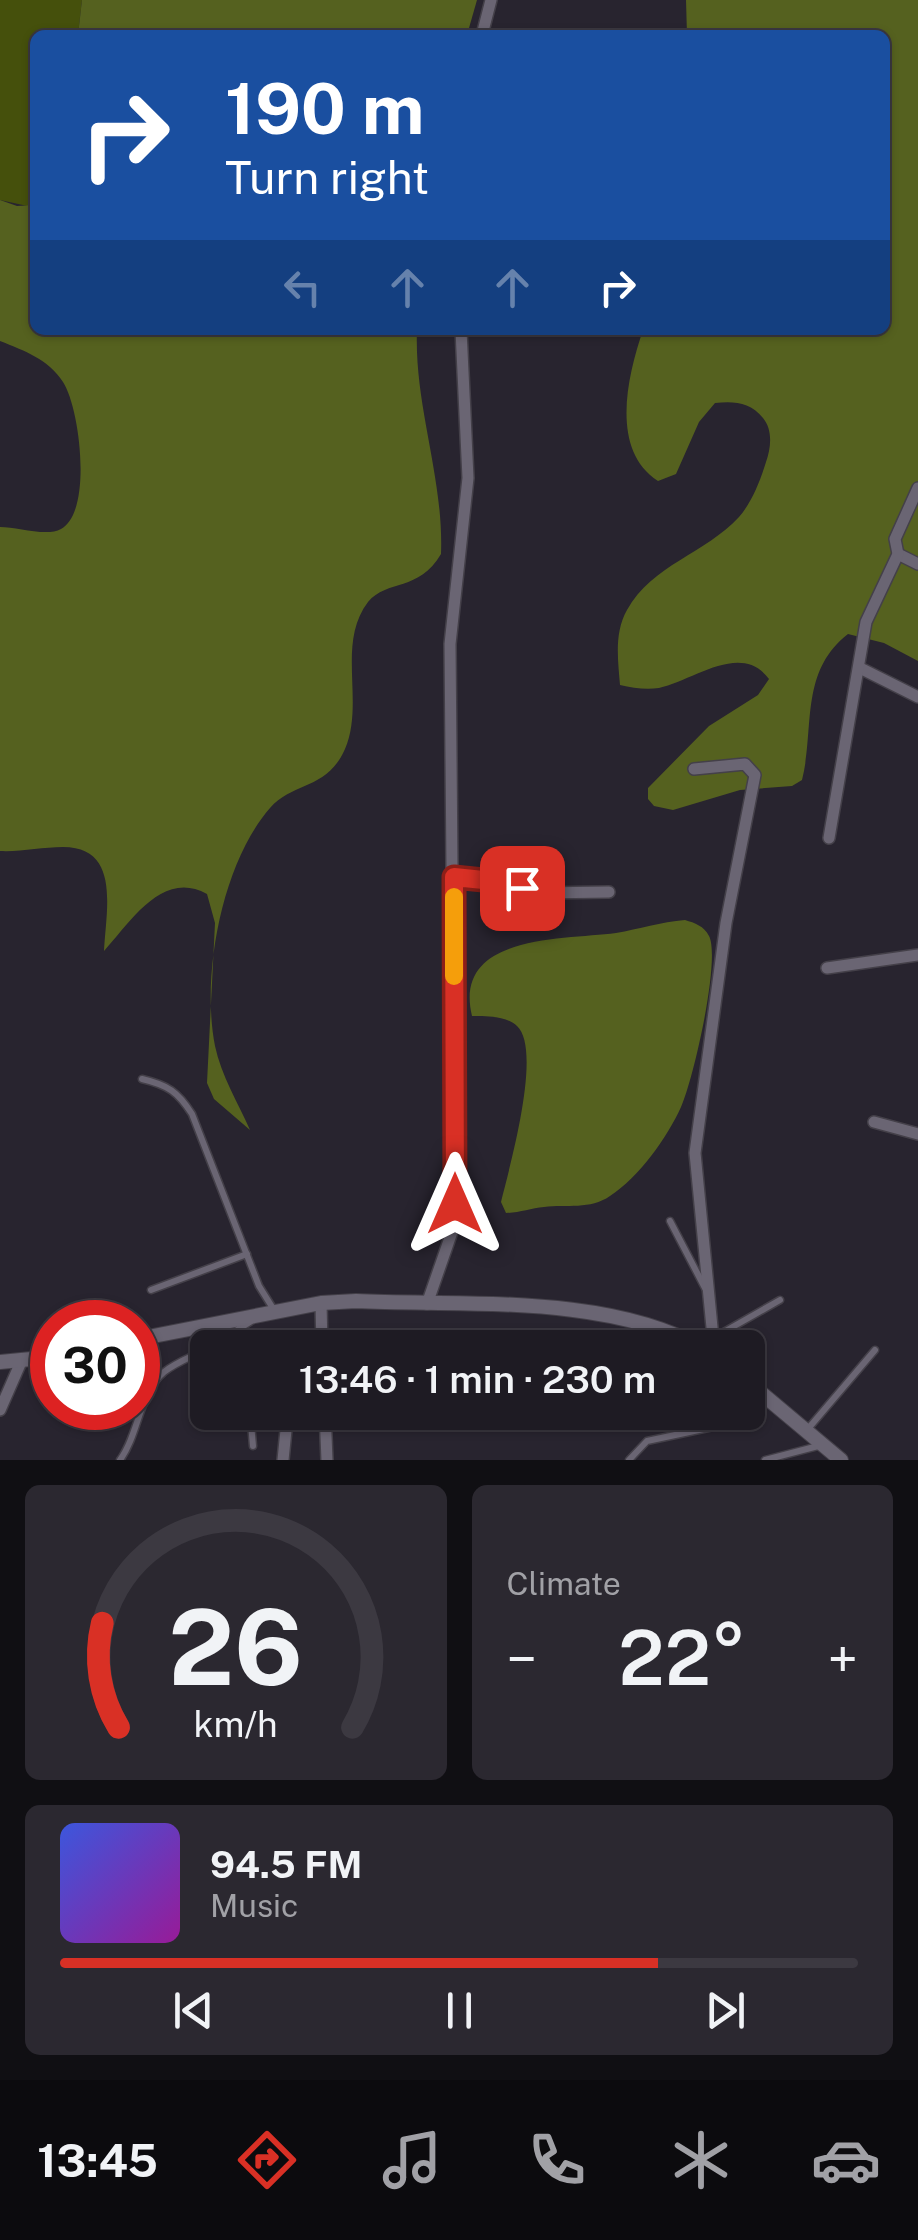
<!DOCTYPE html>
<html lang="en">
<head>
<meta charset="utf-8">
<style>
  :root { --surface:#1e1b23; --page:#2b2830; --text:#f1f3f6; --muted:#a1a1a6; --line:#3c3941; --accent:#d93025 }
  body { margin:0; font-family:"Public Sans",sans-serif; background:var(--page); color:var(--text); height:100vh; display:flex; flex-direction:column; font-size:38px; white-space:nowrap }
  * { box-sizing:border-box; margin:0 }
  p { font-size:32px; color:var(--muted) }
  .icon { flex:none; width:55px; height:55px; fill:none; stroke:currentColor; stroke-width:2; stroke-linecap:round; stroke-linejoin:round }
  .map { position:relative; height:1460px; overflow:hidden }
  .details { display:flex; flex-direction:column; gap:25px; padding:25px; background:#100f13; flex:1 }
  .details>* { flex:none }
  .guide { position:absolute; left:30px; top:30px; width:860px; height:305px; border-radius:15px; box-shadow:0 2px 8px #0004,0 0 0 2px var(--line); background:#1a4fa0; color:#fff; overflow:hidden }
  .speed { position:absolute; left:30px; top:1300px; display:flex; gap:20px; font-size:50px; font-weight:700; text-align:center }
  .speed>* { display:grid; place-content:center; width:130px; height:130px; border-radius:50%; background:var(--surface); box-shadow:0 2px 8px #0004,0 0 0 2px var(--line); line-height:1 }
  .speed .limit { border:15px solid #d22; background:#fff; color:#111 }
  .pin { position:absolute; display:grid; place-items:center; width:85px; height:85px; color:#fff; margin:-42px; border-radius:20px; box-shadow:0 5px 15px #0006 }
  .me { position:absolute; width:110px; margin:-55px; rotate:0deg; stroke-linejoin:round; filter:drop-shadow(0 0 8px #0008) }
  .turn { display:flex; align-items:center; gap:35px; height:210px; padding:0 30px; font-size:45px }
  .turn .icon { width:130px; height:130px; stroke-width:2.5 }
  .turn b { display:block; font-size:70px; line-height:85px }
  .lanes { display:flex; align-items:center; height:95px; padding:0 30px; background:#0003; justify-content:center; gap:50px; direction:ltr }
  .lanes .off { opacity:.35 }
  .big { font-size:75px; font-weight:600; line-height:1.1 }
  .details .widget { flex:1; display:flex; flex-direction:column; justify-content:center; gap:15px; min-width:0; padding:0 35px; border-radius:15px; background:var(--page) }
  .details .dial { align-items:center; gap:0 }
  .dial svg { height:260px; overflow:visible; fill:none; stroke:var(--line); stroke-width:7; stroke-linecap:round; text-anchor:middle }
  .dial text { fill:var(--text); stroke:none }
  .song { display:flex; align-items:center; gap:30px }
  .cover { width:120px; height:120px; border-radius:15px; background:linear-gradient(135deg,hsl(230 70% 55%),hsl(300 70% 35%)) }
  .played { height:10px; border-radius:5px; background:linear-gradient(90deg,var(--accent) 75%,var(--line) 75%) }
  .keys { display:flex; justify-content:space-around; direction:ltr }
  .heat { display:flex; justify-content:space-between; align-items:center; font-size:55px; direction:ltr }
  .details .tiles { flex:1; display:grid; gap:25px; grid-template-columns:1fr 1fr }
  .widget:last-child { grid-column:span 2 }
  .trip { position:absolute; left:190px; top:1330px; width:575px; height:100px; border-radius:15px; background:var(--surface); box-shadow:0 2px 8px #0004,0 0 0 2px var(--line); font-weight:600; line-height:100px; text-align:center }
  .tab-bar { display:flex; height:160px; justify-content:space-around; align-items:center; background:#0c0b0e; color:var(--muted) }
  .tab-bar .icon { width:70px; height:70px }
  .tab-bar .current { color:var(--accent) }
  .tab-bar b { font-size:45px; color:var(--text) }
  .map>svg:first-child { display:block }
  .green { fill:#45500c }
  .forest { fill:#55611f }
  .lines { fill:none; stroke-linecap:round; stroke-linejoin:round }
  .service-casing { stroke:#444049; stroke-width:9 }
  .minor-casing { stroke:#444049; stroke-width:14 }
  .tertiary-casing { stroke:#444049; stroke-width:16 }
  .service { stroke:#6a6573; stroke-width:6 }
  .minor { stroke:#6a6573; stroke-width:11 }
  .tertiary { stroke:#6a6573; stroke-width:14 }
  .route-casing { stroke:#8d1f18; stroke-width:25 }
  .route { stroke:#d93025; stroke-width:18 }
  .slow { stroke:#f59e0b; stroke-width:18 }
</style>
</head>
<body>
<div class="map">
<svg width="918" height="1460" viewBox="0 0 918 1460">
  <rect width="100%" height="100%" fill="#28242f"/>
  <path class="green" d="M0,0H82L78,35H35L32,207L0,200Z"/>
  <g class="forest">
    <path d="M82,0H477L467,35H78Z"/>
    <path d="M686,0H918V661L884,643L848,634C799,672 815,729 802,780L792,786L740,790L673,810L654,806L648,799V788L709,726L758,695L769,679C741,641 693,681 659,688C646,690 633,688 620,685C618,660 614,633 627,610C652,565 706,553 739,517C752,502 760,481 766,462C771,448 773,430 763,418C750,402 734,401 715,403L699,422L676,474L658,481C610,450 627,377 643,330H885V35H687Z"/>
    <path d="M0,200L17,206L35,205V330H417C414,406 444,478 441,554C419,592 387,579 368,602C336,644 365,702 345,749C327,790 294,781 270,808C222,863 201,975 215,1046C221,1075 238,1103 250,1130L214,1099L207,1083L215,923L207,894C163,869 131,921 104,951C106,910 121,847 63,847C42,847 21,852 0,851V527C17,527 47,537 61,529C93,512 80,408 63,382C48,359 25,351 0,341Z"/>
    <path d="M685,920C695,923 704,926 709,936C721,959 693,1081 681,1107C667,1138 639,1177 610,1196C590,1210 567,1204 544,1207C531,1208 519,1213 506,1213L501,1202C509,1169 543,1050 517,1026C507,1016 486,1016 472,1016C452,933 565,940 616,933C639,929 661,922 685,920Z"/>
  </g>
  <g class="lines">
    <defs>
      <g id="service">
        <path d="M142,1079C168,1085 178,1092 192,1114L259,1286L274,1310"/>
        <path d="M670,1221L705,1288"/>
        <path d="M151,1290L247,1254"/>
        <path d="M240,1327L242,1348"/>
        <path d="M715,1337L780,1300"/>
        <path d="M208,1348L250,1322"/>
        <path d="M250,1412L253,1446"/>
        <path d="M807,1430L875,1350"/>
        <path d="M120,1460C139,1434 139,1393 164,1372C176,1362 194,1356 208,1348"/>
        <path d="M629,1460L647,1441L727,1424"/>
        <path d="M765,1460L822,1445"/>
      </g>
      <g id="minor">
        <path d="M482,35L491,0"/>
        <path d="M898,554L918,564"/>
        <path d="M860,668L918,697"/>
        <path d="M694,769L745,764L755,775L726,923L695,1153L714,1348"/>
        <path d="M829,838L866,622L898,554L895,539L918,488"/>
        <path d="M454,877L503,882L540,893L609,892"/>
        <path d="M827,968L918,955"/>
        <path d="M874,1122L918,1134"/>
        <path d="M321,1303L322,1348"/>
        <path d="M427,1304L453,1229L455,1204L450,644L468,478L461,330"/>
        <path d="M0,1410L21,1362"/>
        <path d="M325,1412L327,1460"/>
        <path d="M283,1460L286,1430L297,1412"/>
      </g>
      <g id="tertiary">
        <path d="M138,1339L321,1303L356,1301C464,1306 607,1294 702,1348"/>
        <path d="M0,1362L52,1357"/>
        <path d="M748,1382L841,1460"/>
      </g>
    </defs>
    <use href="#service" class="service-casing"/>
    <use href="#minor" class="minor-casing"/>
    <use href="#tertiary" class="tertiary-casing"/>
    <use href="#service" class="service"/>
    <use href="#minor" class="minor"/>
    <use href="#tertiary" class="tertiary"/>
  </g>
  <g class="lines">
    <defs>
      <path id="route" d="M455,1204L454,877L503,882L522,888"/>
    </defs>
    <use href="#route" class="route-casing"/>
    <use href="#route" class="route"/>
    <path class="slow" d="M454,897V976"/>
  </g>
</svg>
<div class="speed"><div class="limit">30</div></div>
<div class="pin" style="left:522px;top:888px;background:#d93025"><svg class="icon" aria-label="arrive" viewBox="0 0 24 24"><path d="M6 21V4h12l-3 4 3 4H6"/></svg></div>
<svg class="me" style="left:455px;top:1204px" viewBox="-20 -20 40 40"><path d="M0-17L14 15 0 8-14 15z" fill="#d93025" stroke="#fff" stroke-width="4"/></svg>
<div class="trip">13:46 · 1 min · 230 m</div>
<div class="guide">
<div class="turn"><svg class="icon" aria-label="right" viewBox="0 0 24 24"><path d="M7 20v-9h11M14 6l5 5-5 5"/></svg><div><b>190 m</b>Turn right</div></div>
<div class="lanes"><svg class="icon off" aria-label="left" viewBox="0 0 24 24"><path d="M17 20v-9H6M10 6l-5 5 5 5"/></svg><svg class="icon off" aria-label="ahead" viewBox="0 0 24 24"><path d="M12 20V5M6 11l6-6 6 6"/></svg><svg class="icon off" aria-label="ahead" viewBox="0 0 24 24"><path d="M12 20V5M6 11l6-6 6 6"/></svg><svg class="icon" aria-label="right" viewBox="0 0 24 24"><path d="M7 20v-9h11M14 6l5 5-5 5"/></svg></div>
</div>
</div>
<section class="details">
<div class="tiles">
<div class="widget dial"><svg viewBox="0 0 100 80">
<path d="M14 69A42 42 0 1 1 86 69"/>
<path d="M14 69A42 42 0 0 1 9 37" stroke="#d93025"/>
<text x="50" y="56" font-size="32" font-weight="700">26</text>
<text x="50" y="72" font-size="11">km/h</text>
</svg></div>
<div class="widget"><p>Climate</p>
<div class="heat"><a>−</a><b class="big">22°</b><a>+</a></div>
</div>
<div class="widget">
<div class="song"><i class="cover"></i><div><b>94.5 FM</b><p>Music</p></div></div>
<div class="played"></div>
<div class="keys"><svg class="icon" aria-label="previous" viewBox="0 0 24 24"><path d="M18 5L8 12l10 7zM5 5v14"/></svg><svg class="icon" aria-label="pause" viewBox="0 0 24 24"><path d="M8 5v14M16 5v14"/></svg><svg class="icon" aria-label="next" viewBox="0 0 24 24"><path d="M6 5l10 7-10 7zM19 5v14"/></svg></div>
</div>
</div>
</section>
<nav class="tab-bar">
<b>13:45</b>
<svg class="icon current" aria-label="directions" viewBox="0 0 24 24"><path d="M12 3l9 9-9 9-9-9zM9 14v-3h6M13 9l2 2-2 2"/></svg>
<svg class="icon" aria-label="music" viewBox="0 0 24 24"><path d="M9 18V5l10-2v13"/><circle cx="6" cy="18" r="3"/><circle cx="16" cy="16" r="3"/></svg>
<svg class="icon" aria-label="phone" viewBox="0 0 24 24"><path d="M5 4h4l2 5-3 2q2 4 5 5l2-3 5 2v4C11 20 4 13 5 4z"/></svg>
<svg class="icon" aria-label="climate" viewBox="0 0 24 24"><path d="M12 3v18M4 7l16 10M4 17L20 7"/></svg>
<svg class="icon" aria-label="car" viewBox="0 0 24 24"><path d="M5 17H2v-5l4-1 3-4h7l3 4 3 1v5h-3M9 17h6M6 11h13"/><circle cx="7" cy="17" r="2"/><circle cx="17" cy="17" r="2"/></svg>
</nav>
</body>
</html>
